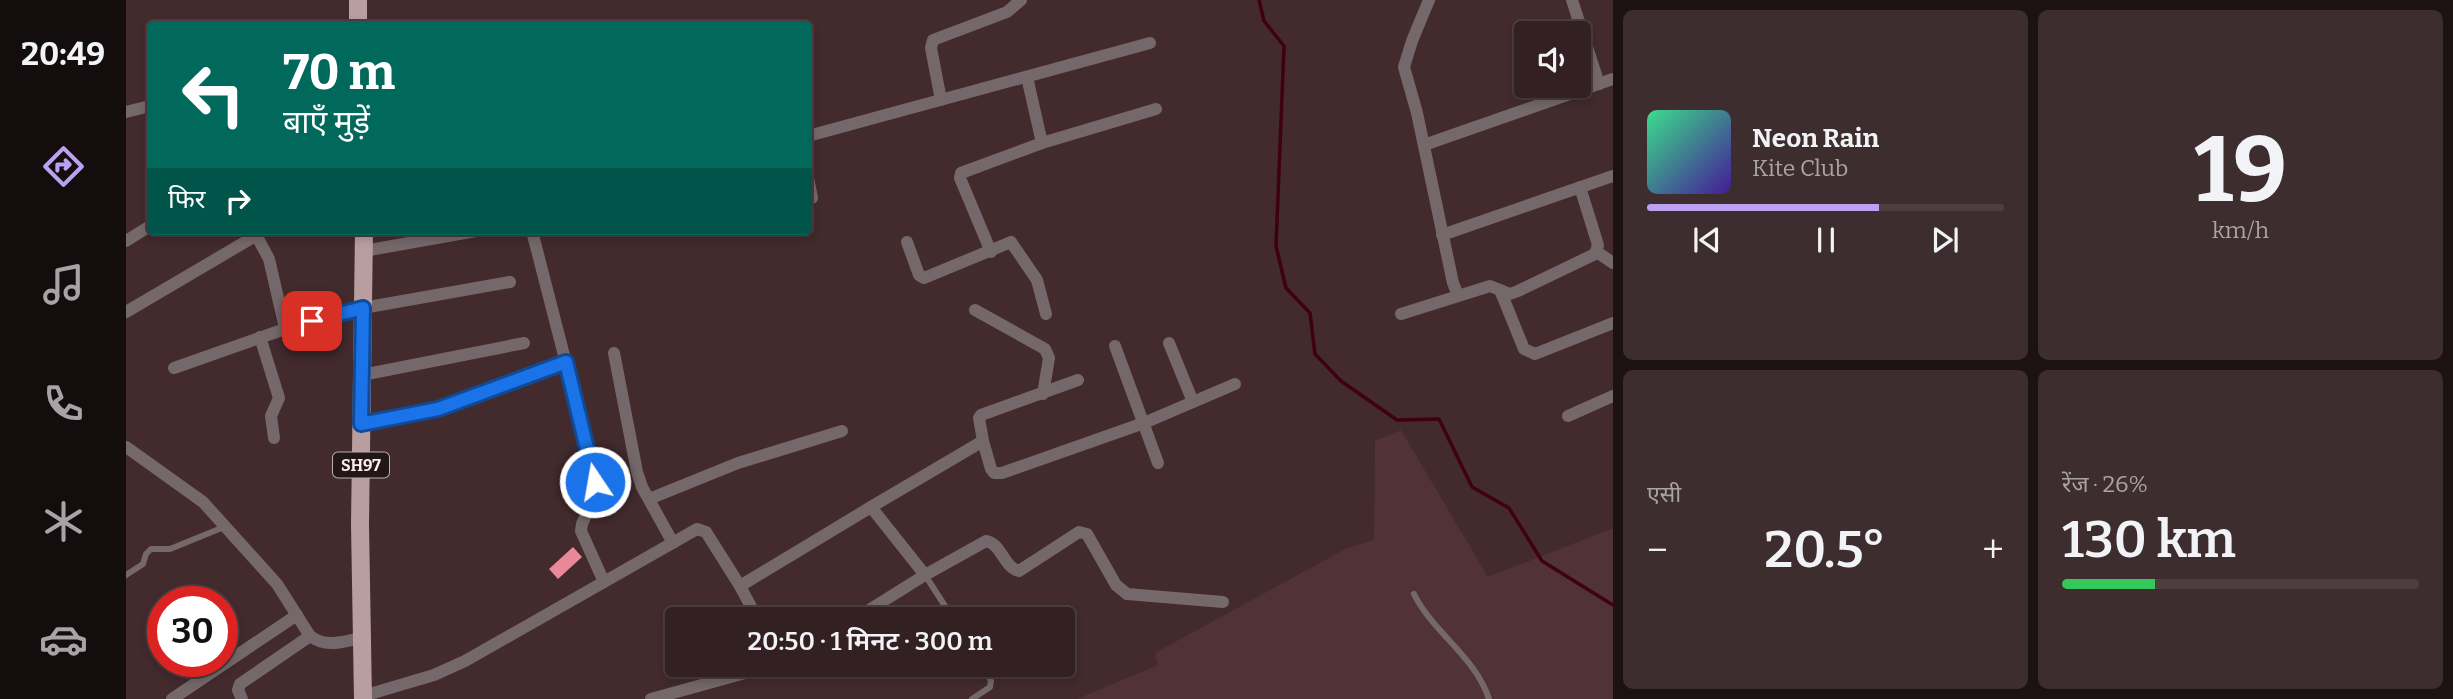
<!DOCTYPE html>
<html lang="hi">
<head>
<meta charset="utf-8">
<style>
  :root { --surface:#322022; --page:#3d2d2f; --text:#f1f3f6; --muted:#a8a3a5; --line:#4d3e40; --accent:#bca0f2 }
  body { margin:0; font-family:Bitter,"Noto Sans Devanagari",serif; background:var(--page); color:var(--text); height:100vh; display:flex; flex-direction:column; font-size:26px; white-space:nowrap }
  * { box-sizing:border-box; margin:0 }
  p { font-size:23px; color:var(--muted) }
  .icon { flex:none; width:38px; height:38px; fill:none; stroke:currentColor; stroke-width:2; stroke-linecap:round; stroke-linejoin:round }
  .map { position:relative; flex:1; overflow:hidden }
  .details { display:flex; flex-direction:column; gap:10px; padding:10px; background:#1c1213; width:840px }
  .details>* { flex:none }
  .banner { position:absolute; left:21px; top:21px; width:665px; height:214px; border-radius:7px; box-shadow:0 4px 10px #0003,0 0 0 2px var(--line); background:#00695c; color:#fff; overflow:hidden }
  .buttons { position:absolute; left:1388px; top:21px; display:grid; gap:14px }
  .buttons a { display:grid; place-items:center; width:77px; height:77px; border-radius:7px; background:var(--surface); box-shadow:0 4px 10px #0003,0 0 0 2px var(--line); font-size:35px }
  .speed { position:absolute; left:21px; top:586px; display:flex; gap:14px; font-size:35px; font-weight:700; text-align:center }
  .speed>* { display:grid; place-content:center; width:91px; height:91px; border-radius:50%; background:var(--surface); box-shadow:0 4px 10px #0003,0 0 0 2px var(--line); line-height:1 }
  .speed .limit { border:10px solid #d22; background:#fff; color:#111 }
  .pin { position:absolute; display:grid; place-items:center; width:60px; height:60px; color:#fff; margin:-30px; border-radius:14px; box-shadow:0 4px 10px #0006 }
  .me { position:absolute; width:77px; margin:-38px; rotate:348deg; stroke-linejoin:round; filter:drop-shadow(0 0 5px #0008) }
  .turn { display:flex; align-items:center; gap:24px; height:147px; padding:0 21px; font-size:32px }
  .turn .icon { width:91px; height:91px; stroke-width:2.5 }
  .turn b { display:block; font-size:49px; line-height:60px }
  .then { display:flex; align-items:center; height:66px; padding:0 21px; background:#0003; gap:14px; font-size:26px }
  .big { font-size:52px; font-weight:600; line-height:1.1 }
  .details .widget { flex:1; display:flex; flex-direction:column; justify-content:center; gap:10px; min-width:0; padding:0 24px; border-radius:10px; background:var(--page) }
  .details .dial { align-items:center; gap:0 }
  .dial b { font-size:91px; line-height:1 }
  .song { display:flex; align-items:center; gap:21px }
  .cover { width:84px; height:84px; border-radius:10px; background:linear-gradient(135deg,hsl(150 70% 55%),hsl(260 70% 35%)) }
  .played { height:7px; border-radius:4px; background:linear-gradient(90deg,var(--accent) 65%,var(--line) 65%) }
  .keys { display:flex; justify-content:space-around; direction:ltr }
  .heat { display:flex; justify-content:space-between; align-items:center; font-size:38px; direction:ltr }
  .charge { height:10px; border-radius:5px; background:linear-gradient(90deg,#34c759 26%,var(--line) 0) }
  .details .tiles { flex:1; display:grid; gap:10px; grid-template-columns:repeat(2,1fr) }
  .trip { position:absolute; left:539px; top:607px; width:410px; height:70px; border-radius:7px; background:var(--surface); box-shadow:0 4px 10px #0003,0 0 0 2px var(--line); font-weight:600; line-height:70px; text-align:center }
  main { display:flex; flex:1; min-height:0 }
  .tab-bar { display:flex; flex-direction:column; width:126px; justify-content:space-around; align-items:center; background:#140d0e; color:var(--muted) }
  .tab-bar .icon { width:49px; height:49px }
  .tab-bar .current { color:var(--accent) }
  .tab-bar b { font-size:32px; color:var(--text) }
  .map>svg:first-child { display:block }
  .built { fill:#513237 }
  .lines { fill:none; stroke-linecap:round; stroke-linejoin:round }
  .stream { stroke:#3f0013; stroke-width:3.5 }
  .building { fill:#e98897 }
  .lane { stroke:#75686a; stroke-width:6 }
  .street { stroke:#75686a; stroke-width:12 }
  .primary { stroke:#b89ea1; stroke-width:18 }
  .route-casing { stroke:#114b97; stroke-width:18 }
  .route { stroke:#1a73e8; stroke-width:12 }
  .labels { text-anchor:middle; dominant-baseline:central; stroke-width:7; stroke-linejoin:round; paint-order:stroke }
  .shield { fill:#211618; stroke:#bcafb1; stroke-width:2 }
  .shield-label { font-size:16px; font-weight:bold; fill:#fef0f2 }
</style>
</head>
<body>
<main>
<nav class="tab-bar">
<b>20:49</b>
<svg class="icon current" aria-label="directions" viewBox="0 0 24 24"><path d="M12 3l9 9-9 9-9-9zM9 14v-3h6M13 9l2 2-2 2"/></svg>
<svg class="icon" aria-label="music" viewBox="0 0 24 24"><path d="M9 18V5l10-2v13"/><circle cx="6" cy="18" r="3"/><circle cx="16" cy="16" r="3"/></svg>
<svg class="icon" aria-label="phone" viewBox="0 0 24 24"><path d="M5 4h4l2 5-3 2q2 4 5 5l2-3 5 2v4C11 20 4 13 5 4z"/></svg>
<svg class="icon" aria-label="climate" viewBox="0 0 24 24"><path d="M12 3v18M4 7l16 10M4 17L20 7"/></svg>
<svg class="icon" aria-label="car" viewBox="0 0 24 24"><path d="M5 17H2v-5l4-1 3-4h7l3 4 3 1v5h-3M9 17h6M6 11h13"/><circle cx="7" cy="17" r="2"/><circle cx="17" cy="17" r="2"/></svg>
</nav>
<div class="map">
<svg width="1487" height="699" viewBox="0 0 1487 699">
  <rect width="100%" height="100%" fill="#422a2d"/>
  <path class="built" d="M1275,430L1362,577L1487,528V699H951L1032,665L1029,653L1221,548L1248,540L1249,441Z"/>
  <g class="lines">
    <path class="stream" d="M1133,0L1138,21L1158,46L1150,246L1160,288L1184,313L1189,354L1215,381L1271,420L1313,419L1346,487L1383,508L1416,561L1487,605"/>
  </g>
  <path class="building" d="M447,547L456,557L432,579L423,569Z"/>
  <g class="lines">
    <g class="lane">
      <path d="M0,575L17,564L20,554L25,549H44L98,527"/>
      <path d="M799,575L828,620"/>
      <path d="M1288,594C1307,633 1349,656 1363,699"/>
      <path d="M846,699L864,687L865,681L857,665"/>
    </g>
    <g class="street">
      <path d="M1303,0L1286,41L1278,67L1291,113L1327,283L1332,295"/>
      <path d="M1446,0L1473,84"/>
      <path d="M901,77L916,143"/>
      <path d="M815,100L805,48L807,40L881,12L895,0"/>
      <path d="M0,112L24,106"/>
      <path d="M682,136L1024,43"/>
      <path d="M1298,145L1487,79"/>
      <path d="M682,178L686,198"/>
      <path d="M128,231L143,259L159,328"/>
      <path d="M406,231L467,468L469,494L456,524L455,531L478,582"/>
      <path d="M1316,235L1487,176"/>
      <path d="M0,241L24,226"/>
      <path d="M781,242L793,275L798,278L885,242L911,280L920,314"/>
      <path d="M238,251L350,231"/>
      <path d="M865,252L834,178L835,173L916,143L1030,109"/>
      <path d="M1471,252L1487,263"/>
      <path d="M1374,290L1398,349L1409,354L1487,323"/>
      <path d="M849,310L919,349L923,358L917,394"/>
      <path d="M0,312L131,235"/>
      <path d="M1275,314L1364,286L1384,294L1392,291L1469,254L1472,245L1454,187"/>
      <path d="M134,337L153,398L145,416L148,438"/>
      <path d="M1043,343L1067,402"/>
      <path d="M989,346L1032,463"/>
      <path d="M488,353L511,472L516,487L547,543"/>
      <path d="M48,368L173,324L237,308L384,282"/>
      <path d="M236,375L398,343"/>
      <path d="M1442,416L1487,396"/>
      <path d="M235,424L312,409L440,362"/>
      <path d="M857,441L853,418L855,415L952,380"/>
      <path d="M0,447L77,502L151,584L184,636C200,648 216,642 235,638"/>
      <path d="M523,499L612,463L716,431"/>
      <path d="M799,575L860,541C876,544 877,567 893,571L953,532L961,534L990,585L1001,594L1097,602"/>
      <path d="M632,620L614,586L745,507"/>
      <path d="M727,620L799,575L745,507L857,441L865,469L868,473H876L1018,423L1109,384"/>
      <path d="M237,696L308,675L339,661L571,529L580,532L614,586"/>
      <path d="M46,699L171,615"/>
      <path d="M116,699L112,690L114,684L184,636"/>
      <path d="M525,699L648,665"/>
    </g>
    <g class="primary">
      <path d="M232,0V24"/>
      <path d="M237,699L234,524L238,231"/>
    </g>
  </g>
  <g class="lines">
    <defs>
      <path id="route" d="M186,321L237,308L235,424L312,409L440,362L469,482"/>
    </defs>
    <use href="#route" class="route-casing"/>
    <use href="#route" class="route"/>
  </g>
  <g class="labels">
    <rect class="shield" x="207" y="452.5" width="56" height="25" rx="5"/>
    <g class="shield-label">
      <text x="235" y="465">SH97</text>
    </g>
  </g>
</svg>
<div class="buttons">
<a><svg class="icon" aria-label="sound" viewBox="0 0 24 24"><path d="M4 9h4l5-4v14l-5-4H4zM17 9q2 3 0 6"/></svg></a>
</div>
<div class="speed"><div class="limit">30</div></div>
<div class="pin" style="left:186px;top:321px;background:#d93025"><svg class="icon" aria-label="arrive" viewBox="0 0 24 24"><path d="M6 21V4h12l-3 4 3 4H6"/></svg></div>
<svg class="me" style="left:469px;top:482px" viewBox="-20 -20 40 40"><circle r="17" fill="#1a73e8" stroke="#fff" stroke-width="3"/><path d="M0-11L8 9 0 5-8 9z" fill="#fff"/></svg>
<div class="trip">20:50 · 1 मिनट · 300 m</div>
<div class="banner">
<div class="turn"><svg class="icon" aria-label="left" viewBox="0 0 24 24"><path d="M17 20v-9H6M10 6l-5 5 5 5"/></svg><div><b>70 m</b>बाएँ मुड़ें</div></div>
<div class="then">फिर<svg class="icon" aria-label="right" viewBox="0 0 24 24"><path d="M7 20v-9h11M14 6l5 5-5 5"/></svg></div>
</div>
</div>
<section class="details">
<div class="tiles">
<div class="widget">
<div class="song"><i class="cover"></i><div><b>Neon Rain</b><p>Kite Club</p></div></div>
<div class="played"></div>
<div class="keys"><svg class="icon" aria-label="previous" viewBox="0 0 24 24"><path d="M18 5L8 12l10 7zM5 5v14"/></svg><svg class="icon" aria-label="pause" viewBox="0 0 24 24"><path d="M8 5v14M16 5v14"/></svg><svg class="icon" aria-label="next" viewBox="0 0 24 24"><path d="M6 5l10 7-10 7zM19 5v14"/></svg></div>
</div>
<div class="widget dial"><b>19</b><p>km/h</p></div>
<div class="widget"><p>एसी</p>
<div class="heat"><a>−</a><b class="big">20.5°</b><a>+</a></div>
</div>
<div class="widget"><p>रेंज · 26%</p><b class="big">130 km</b><div class="charge"></div></div>
</div>
</section>
</main>
</body>
</html>
